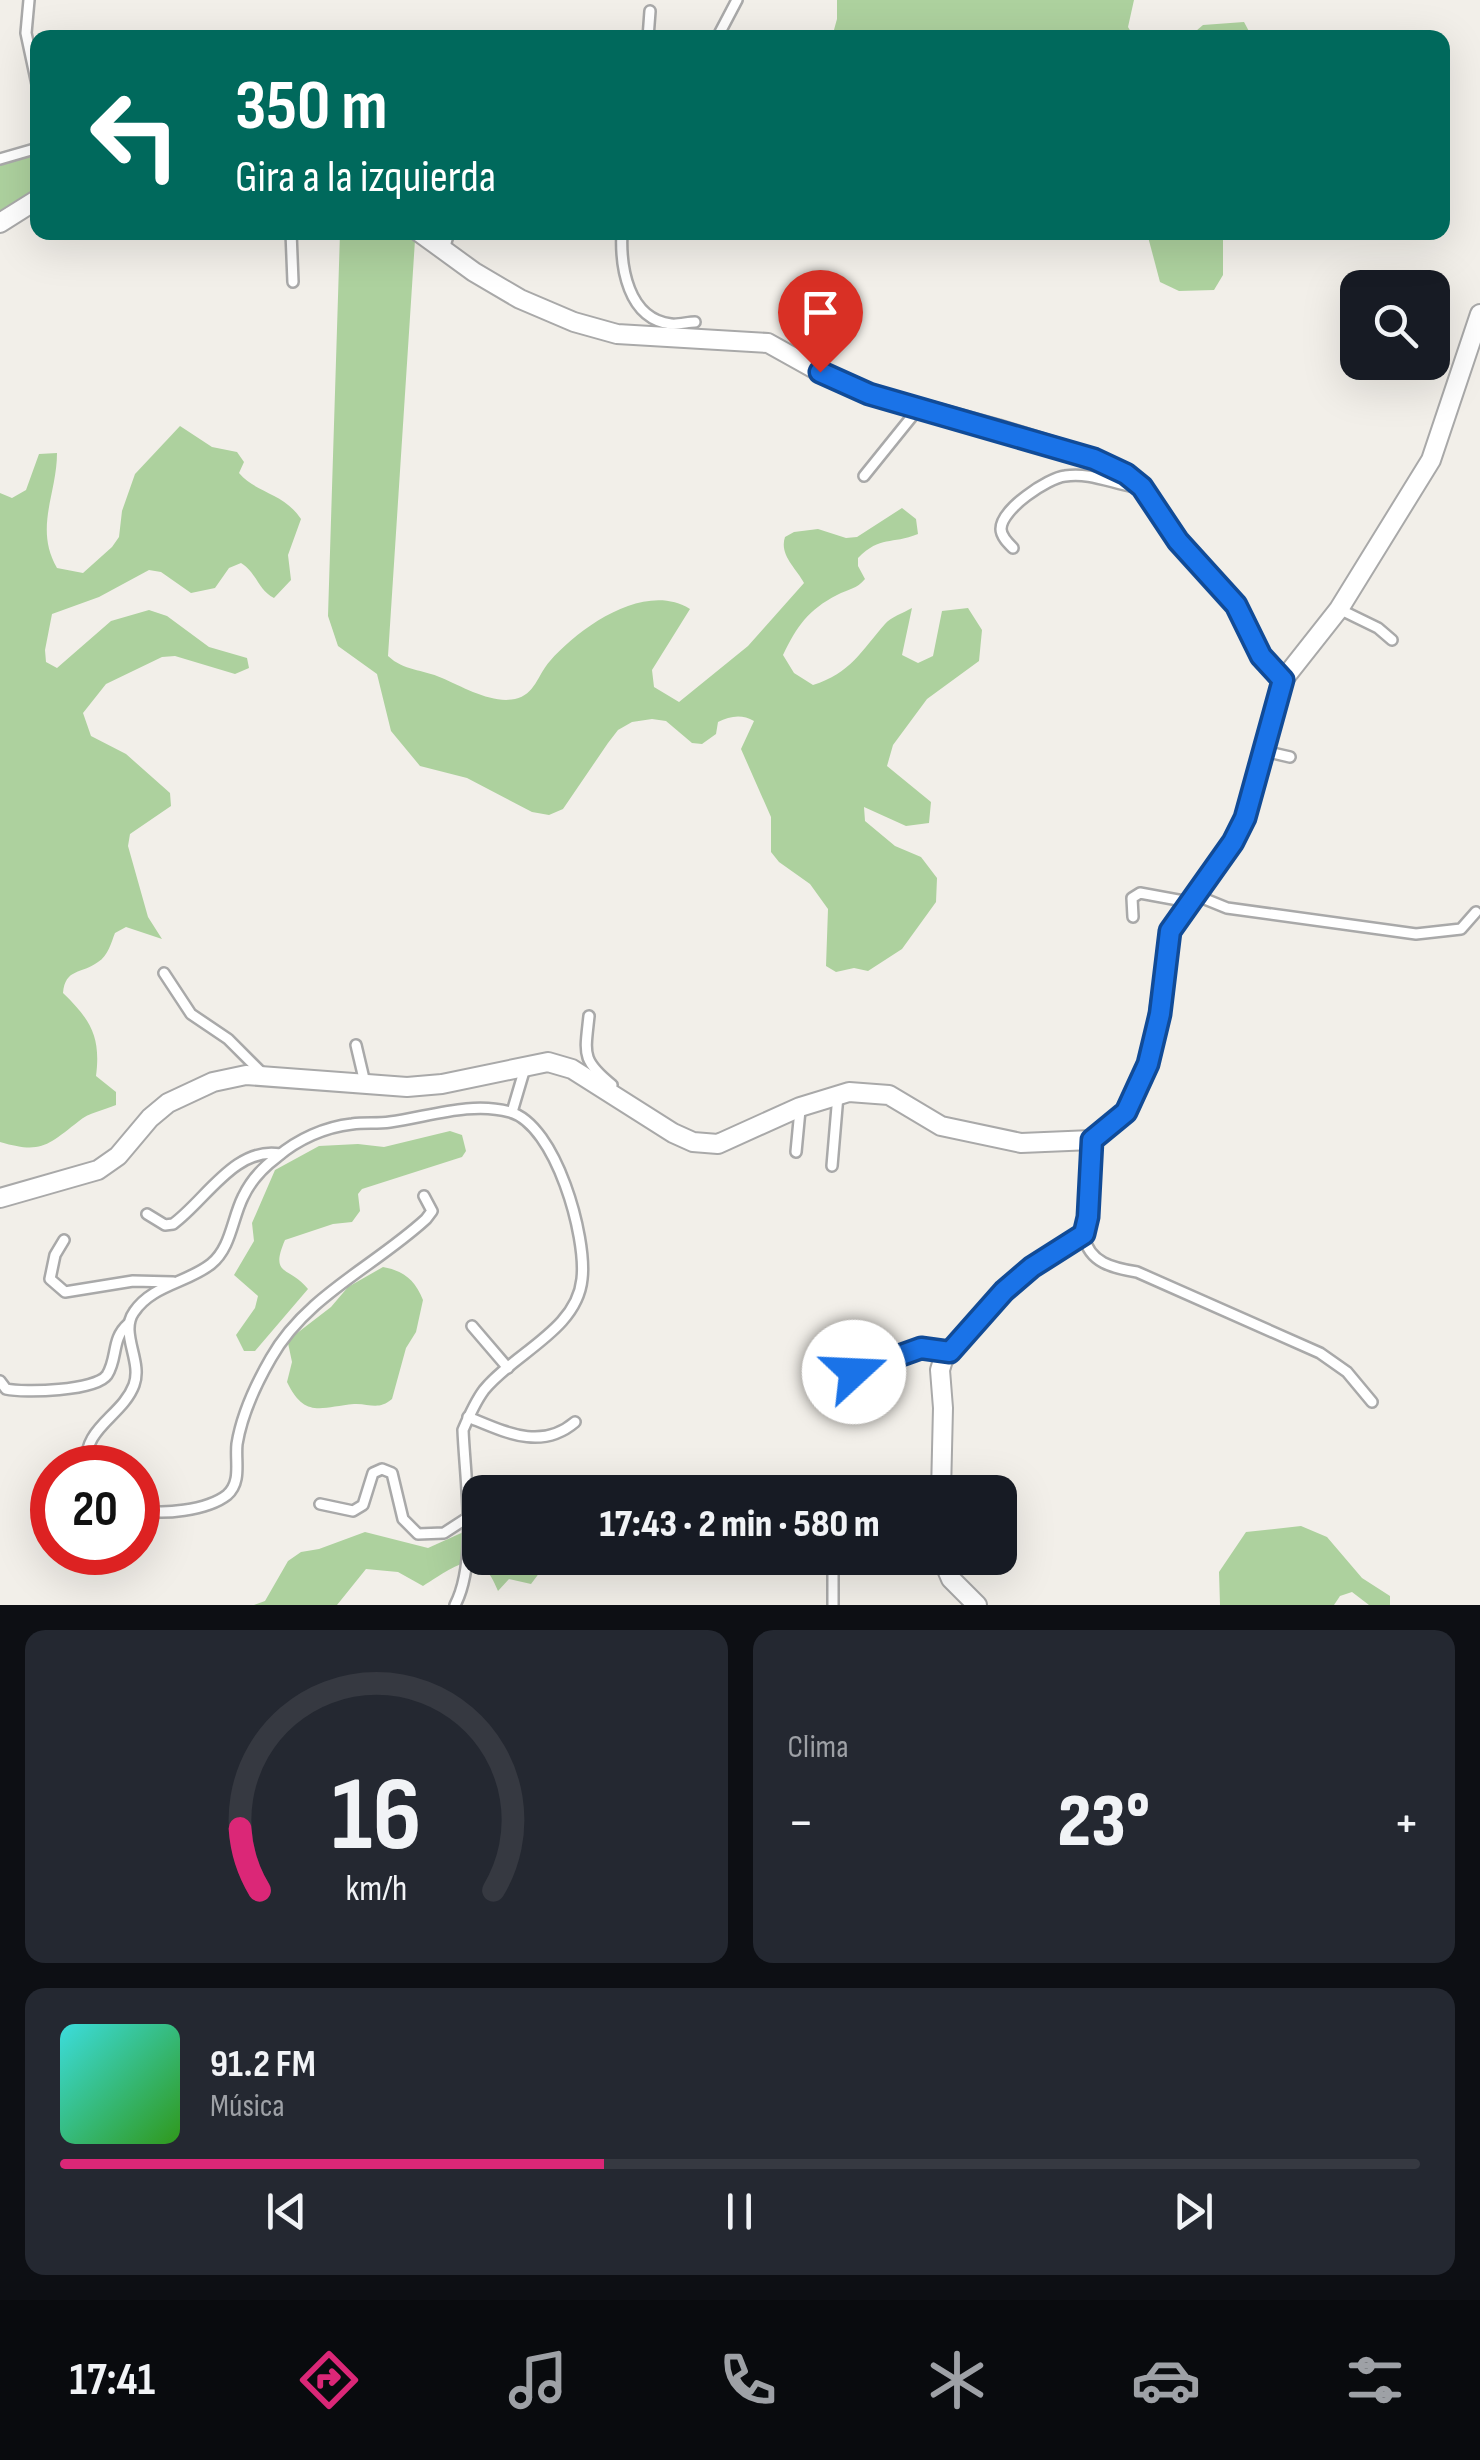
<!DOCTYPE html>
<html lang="es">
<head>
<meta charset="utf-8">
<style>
  :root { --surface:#171b24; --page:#242831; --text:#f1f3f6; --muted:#9ea1a6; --line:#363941; --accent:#db2777 }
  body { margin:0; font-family:"Sofia Sans Condensed",sans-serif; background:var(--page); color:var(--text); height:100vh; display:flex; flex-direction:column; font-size:38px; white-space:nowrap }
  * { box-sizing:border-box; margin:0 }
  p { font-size:32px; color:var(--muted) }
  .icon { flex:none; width:55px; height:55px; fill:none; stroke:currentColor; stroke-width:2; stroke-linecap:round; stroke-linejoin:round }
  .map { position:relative; height:1605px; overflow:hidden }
  .side { display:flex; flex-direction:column; gap:25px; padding:25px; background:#0d0f14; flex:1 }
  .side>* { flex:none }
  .guide { position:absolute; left:30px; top:30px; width:1420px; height:210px; border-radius:20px; box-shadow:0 10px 40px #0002; background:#00695c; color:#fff; overflow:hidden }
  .buttons { position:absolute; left:1340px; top:270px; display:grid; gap:20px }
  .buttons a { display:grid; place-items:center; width:110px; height:110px; border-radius:20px; background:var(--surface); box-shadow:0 10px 40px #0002; font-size:50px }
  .speed { position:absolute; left:30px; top:1445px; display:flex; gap:20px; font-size:50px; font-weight:700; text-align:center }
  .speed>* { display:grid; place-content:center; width:130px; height:130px; border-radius:50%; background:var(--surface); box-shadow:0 10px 40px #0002; line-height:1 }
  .speed .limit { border:15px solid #d22; background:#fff; color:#111 }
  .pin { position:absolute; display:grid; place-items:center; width:85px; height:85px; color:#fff; margin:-102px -42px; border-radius:50% 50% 50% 0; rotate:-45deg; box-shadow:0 0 10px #0007 }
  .pin .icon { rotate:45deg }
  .me { position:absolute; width:110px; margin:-55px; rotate:70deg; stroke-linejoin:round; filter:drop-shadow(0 0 8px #0008) }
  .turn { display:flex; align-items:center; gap:35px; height:210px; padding:0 40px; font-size:45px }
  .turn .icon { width:130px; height:130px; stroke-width:2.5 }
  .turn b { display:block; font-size:70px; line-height:85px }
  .big { font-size:75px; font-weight:800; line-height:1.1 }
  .side .tile { flex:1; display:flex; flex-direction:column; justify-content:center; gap:15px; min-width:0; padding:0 35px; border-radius:20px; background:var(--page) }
  .side .dial { align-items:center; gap:0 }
  .dial svg { height:260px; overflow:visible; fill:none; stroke:var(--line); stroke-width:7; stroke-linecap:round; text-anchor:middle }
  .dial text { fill:var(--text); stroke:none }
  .song { display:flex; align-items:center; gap:30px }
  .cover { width:120px; height:120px; border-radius:15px; background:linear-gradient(135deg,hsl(180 70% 55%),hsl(110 70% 35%)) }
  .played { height:10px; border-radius:5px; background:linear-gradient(90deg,var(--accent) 40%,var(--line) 40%) }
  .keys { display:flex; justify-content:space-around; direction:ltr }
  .heat { display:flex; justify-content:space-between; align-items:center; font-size:55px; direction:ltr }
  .side .tiles { flex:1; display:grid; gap:25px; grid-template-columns:1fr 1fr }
  .tile:last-child { grid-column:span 2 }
  .trip { position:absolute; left:462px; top:1475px; width:555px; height:100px; border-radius:20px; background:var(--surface); box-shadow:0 10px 40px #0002; font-weight:800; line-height:100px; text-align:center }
  .tabs { display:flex; height:160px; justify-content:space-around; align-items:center; background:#090b0e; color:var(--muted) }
  .tabs .icon { width:70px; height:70px }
  .tabs .selected { color:var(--accent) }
  .tabs b { font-size:45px; color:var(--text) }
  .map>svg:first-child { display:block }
  .forest { fill:#add19e }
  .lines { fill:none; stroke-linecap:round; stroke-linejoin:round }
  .service-casing { stroke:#a9a9a9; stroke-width:14 }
  .minor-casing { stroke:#a9a9a9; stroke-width:22 }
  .service { stroke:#fff; stroke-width:9 }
  .minor { stroke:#fff; stroke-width:18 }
  .route-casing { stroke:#114b97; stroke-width:25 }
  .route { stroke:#1a73e8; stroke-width:18 }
</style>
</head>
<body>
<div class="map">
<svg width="1480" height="1605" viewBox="0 0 1480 1605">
  <rect width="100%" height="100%" fill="#f2efe9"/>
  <g class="forest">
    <path d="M837,0H1134L1128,27L1134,37H832L837,19Z"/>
    <path d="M1244,22L1252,37H1189L1203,25Z"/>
    <path d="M37,155V190L0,214V165Z"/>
    <path d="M340,233H405L415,240L388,656C404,671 422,669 442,678C463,687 492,704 515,699C535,695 538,674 550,661C580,627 645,581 690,609L652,670L654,687L679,702L748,646L804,583C796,568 779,555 785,537L794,532L818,529L846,538L857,537L902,508L916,519L918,534C891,545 881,535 858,558V566L865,579C857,589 848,589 837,595C808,610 797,626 783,655L794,673L813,685C851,673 861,651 885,624C891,617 903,613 912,608L902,655L918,663L933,656L942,611L968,608L982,630L979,661L927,699L893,745L887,766L931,802L929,823L906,826L864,807L865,821L895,846L921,857L937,878L936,902L902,949L868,971L854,968L836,972L826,966L828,909L810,884L779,862L771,852V817L741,749L754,721C742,714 730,716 718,722L716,734L702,744L692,743L666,721L652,719L632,722L618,730L608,743L563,809L549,815L532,812L467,778L420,766L391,731L377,674L338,646L328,616Z"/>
    <path d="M1147,233H1223V275L1214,290L1179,291L1160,282Z"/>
    <path d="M180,426L212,447L237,452L244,462L239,473C257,494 283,492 301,519L288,555L291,580L274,598C258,590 257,573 241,563L229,568L215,588L191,593L161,572L149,570L99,597L52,614L45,650L46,662L57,668L111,621L149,610L167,616L209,647L247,658L249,668L235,674L175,656L162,657L106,684L83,713L91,736L126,754L170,793L171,806L130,834L128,846L148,917L162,939L126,927L115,933C111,943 108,956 98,962C82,974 65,968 63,993C91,1020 101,1037 96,1076L116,1092V1105C104,1110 88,1113 79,1121C47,1146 41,1154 0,1142V493L12,498L26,490L39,454L57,453C57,494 34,528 57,568L83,573L112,547L119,537L122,511L135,474Z"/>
    <path d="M450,1131L462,1135L466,1151L462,1157L362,1189L358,1194L360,1211L352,1222L333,1224L285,1240C269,1277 290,1266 308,1289L255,1351H244L236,1335L255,1308L258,1296L234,1275L254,1241L252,1223L275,1170L319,1146L358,1144L384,1147Z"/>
    <path d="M383,1267C404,1271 415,1280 423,1300L416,1332L406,1348L392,1399C378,1411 369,1403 354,1404C321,1407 305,1419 287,1382L292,1362L288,1343L292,1337L331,1307L348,1287Z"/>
    <path d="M480,1509V1558H536L540,1572L531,1584L509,1579L498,1591C479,1543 456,1566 423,1586L398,1572L366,1569L337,1605H254L265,1601L288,1561L301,1552L319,1549L365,1532L428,1548L479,1525Z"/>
    <path d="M1301,1526L1327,1537L1362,1578L1390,1596V1605H1369L1352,1592L1340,1596L1334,1605H1220L1219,1572L1246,1532Z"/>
  </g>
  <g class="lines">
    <defs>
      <g id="service">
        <path d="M29,0L26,33L38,89"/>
        <path d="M648,38L650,11"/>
        <path d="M717,38L737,0"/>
        <path d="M0,159L38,148"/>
        <path d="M291,232L293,282"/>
        <path d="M622,232C620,267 628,319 671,324C678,325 688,322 695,322"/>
        <path d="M444,250L449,232"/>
        <path d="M864,476L918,409"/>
        <path d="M1013,548C1008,543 1001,536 1001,529C1001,509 1048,478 1065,476C1089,472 1111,483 1135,487"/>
        <path d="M1339,609L1378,628L1392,640"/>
        <path d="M1264,751L1290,757"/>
        <path d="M1195,895L1227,908L1416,934L1461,929L1476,912"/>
        <path d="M1133,917L1132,898L1140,893L1189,902"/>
        <path d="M164,973L191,1014L228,1039L263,1074"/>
        <path d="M589,1016C585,1054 581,1060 612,1085"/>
        <path d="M356,1045L365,1083"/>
        <path d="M512,1112L525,1068"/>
        <path d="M796,1152L800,1110"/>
        <path d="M832,1166L838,1095"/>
        <path d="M147,1214L165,1225L173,1224C205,1201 235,1146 280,1154"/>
        <path d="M1084,1236C1089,1263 1113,1268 1137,1272L1320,1353L1347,1372L1372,1402"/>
        <path d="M64,1240L55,1255L50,1279L65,1292L133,1281L173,1282"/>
        <path d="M472,1326L508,1368"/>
        <path d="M854,1372L921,1348L950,1352"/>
        <path d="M0,1381L6,1389C24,1393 96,1391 107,1375C118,1358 111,1339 128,1324"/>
        <path d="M468,1417C505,1432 541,1451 575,1422"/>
        <path d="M87,1468C81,1428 122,1417 134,1385C143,1361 119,1333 134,1312C152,1285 187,1283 211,1264C231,1248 232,1219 243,1197C251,1180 262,1168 277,1157C298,1139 325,1127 352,1124C365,1122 377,1124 390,1122C428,1117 471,1101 510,1112C556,1125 587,1237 582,1279C577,1330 514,1353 484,1390C475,1402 469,1416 463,1430C465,1480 478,1561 455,1605"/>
        <path d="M468,1484L480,1499"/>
        <path d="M635,1490V1492"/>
        <path d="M320,1504L353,1511L363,1505L373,1473L382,1469L392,1473L403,1519L418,1534L444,1533L467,1518"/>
        <path d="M138,1509C161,1516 208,1510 227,1495C242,1482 235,1461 237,1444C242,1413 256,1384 271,1358C306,1296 375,1266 426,1219L432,1211L424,1196"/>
        <path d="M833,1605V1558"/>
      </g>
      <g id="minor">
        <path d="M0,223L38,199"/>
        <path d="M419,232L474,272L520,299L574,322L617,334L768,343L820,372L869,394L998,429L1094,459L1126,474L1142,487L1178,541L1235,605L1261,656L1283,680"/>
        <path d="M0,1198L98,1170L118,1156L150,1118L168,1103L213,1082L246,1075L407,1087L442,1084L548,1062L572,1069L673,1133L693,1142L718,1144L800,1107L849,1092L889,1095L941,1126L1021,1143L1092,1140L1126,1111L1148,1064L1155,1038L1171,931L1233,842L1245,819L1283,680L1339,609L1431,460L1480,314"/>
        <path d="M941,1492L943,1408L940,1370L943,1360L1004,1291L1032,1267L1084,1234L1088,1217L1092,1140"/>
        <path d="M942,1558L951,1579L977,1605"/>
      </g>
    </defs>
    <use href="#service" class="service-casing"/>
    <use href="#minor" class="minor-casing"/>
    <use href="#service" class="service"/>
    <use href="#minor" class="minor"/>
  </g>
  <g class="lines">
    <defs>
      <path id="route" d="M820,372L869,394L1094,459L1126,474L1142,487L1178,541L1236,605L1261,656L1283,680L1245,818L1233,842L1170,931L1160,1014L1148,1064L1126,1112L1092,1140L1088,1217L1084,1234L1032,1267L1004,1291L950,1352L921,1348L854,1372"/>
    </defs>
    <use href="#route" class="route-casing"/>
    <use href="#route" class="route"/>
  </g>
</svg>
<div class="buttons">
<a><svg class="icon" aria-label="search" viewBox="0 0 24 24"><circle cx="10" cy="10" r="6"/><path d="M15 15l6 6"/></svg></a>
</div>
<div class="speed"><div class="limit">20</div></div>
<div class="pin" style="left:820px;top:372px;background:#d93025"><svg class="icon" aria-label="arrive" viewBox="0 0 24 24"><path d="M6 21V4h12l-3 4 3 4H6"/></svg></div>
<svg class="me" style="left:854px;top:1372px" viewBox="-20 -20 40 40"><circle r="19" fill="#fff"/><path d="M0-13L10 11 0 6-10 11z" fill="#1a73e8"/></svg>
<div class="trip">17:43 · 2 min · 580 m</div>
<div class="guide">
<div class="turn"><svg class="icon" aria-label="left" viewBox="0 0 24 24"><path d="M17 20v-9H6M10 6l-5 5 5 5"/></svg><div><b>350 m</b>Gira a la izquierda</div></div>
</div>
</div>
<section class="side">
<div class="tiles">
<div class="tile dial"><svg viewBox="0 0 100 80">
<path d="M14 69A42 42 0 1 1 86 69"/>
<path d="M14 69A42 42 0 0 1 8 50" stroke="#db2777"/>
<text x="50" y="56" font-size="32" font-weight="700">16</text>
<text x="50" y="72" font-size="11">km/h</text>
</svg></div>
<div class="tile"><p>Clima</p>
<div class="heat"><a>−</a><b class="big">23°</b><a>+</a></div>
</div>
<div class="tile">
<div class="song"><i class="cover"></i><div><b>91.2 FM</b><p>Música</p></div></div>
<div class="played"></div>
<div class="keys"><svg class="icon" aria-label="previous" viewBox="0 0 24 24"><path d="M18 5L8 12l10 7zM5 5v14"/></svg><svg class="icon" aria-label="pause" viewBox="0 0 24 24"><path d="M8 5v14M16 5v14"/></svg><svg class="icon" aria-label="next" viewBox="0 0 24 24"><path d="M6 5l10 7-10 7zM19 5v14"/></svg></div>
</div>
</div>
</section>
<nav class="tabs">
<b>17:41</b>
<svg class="icon selected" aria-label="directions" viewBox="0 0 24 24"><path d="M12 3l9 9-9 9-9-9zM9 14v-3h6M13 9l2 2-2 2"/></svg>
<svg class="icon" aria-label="music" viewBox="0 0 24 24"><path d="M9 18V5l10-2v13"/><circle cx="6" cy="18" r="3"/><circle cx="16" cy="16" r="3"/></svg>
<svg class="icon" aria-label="phone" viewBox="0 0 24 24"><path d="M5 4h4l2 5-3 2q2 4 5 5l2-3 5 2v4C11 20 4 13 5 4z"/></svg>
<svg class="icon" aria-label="climate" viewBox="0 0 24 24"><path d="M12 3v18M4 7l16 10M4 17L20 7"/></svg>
<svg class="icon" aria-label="car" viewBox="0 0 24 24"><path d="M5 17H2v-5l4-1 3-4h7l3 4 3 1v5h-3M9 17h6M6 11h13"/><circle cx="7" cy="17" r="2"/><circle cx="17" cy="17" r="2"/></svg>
<svg class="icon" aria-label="filters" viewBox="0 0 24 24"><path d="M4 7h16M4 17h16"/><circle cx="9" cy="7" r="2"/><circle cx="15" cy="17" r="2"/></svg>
</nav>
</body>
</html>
